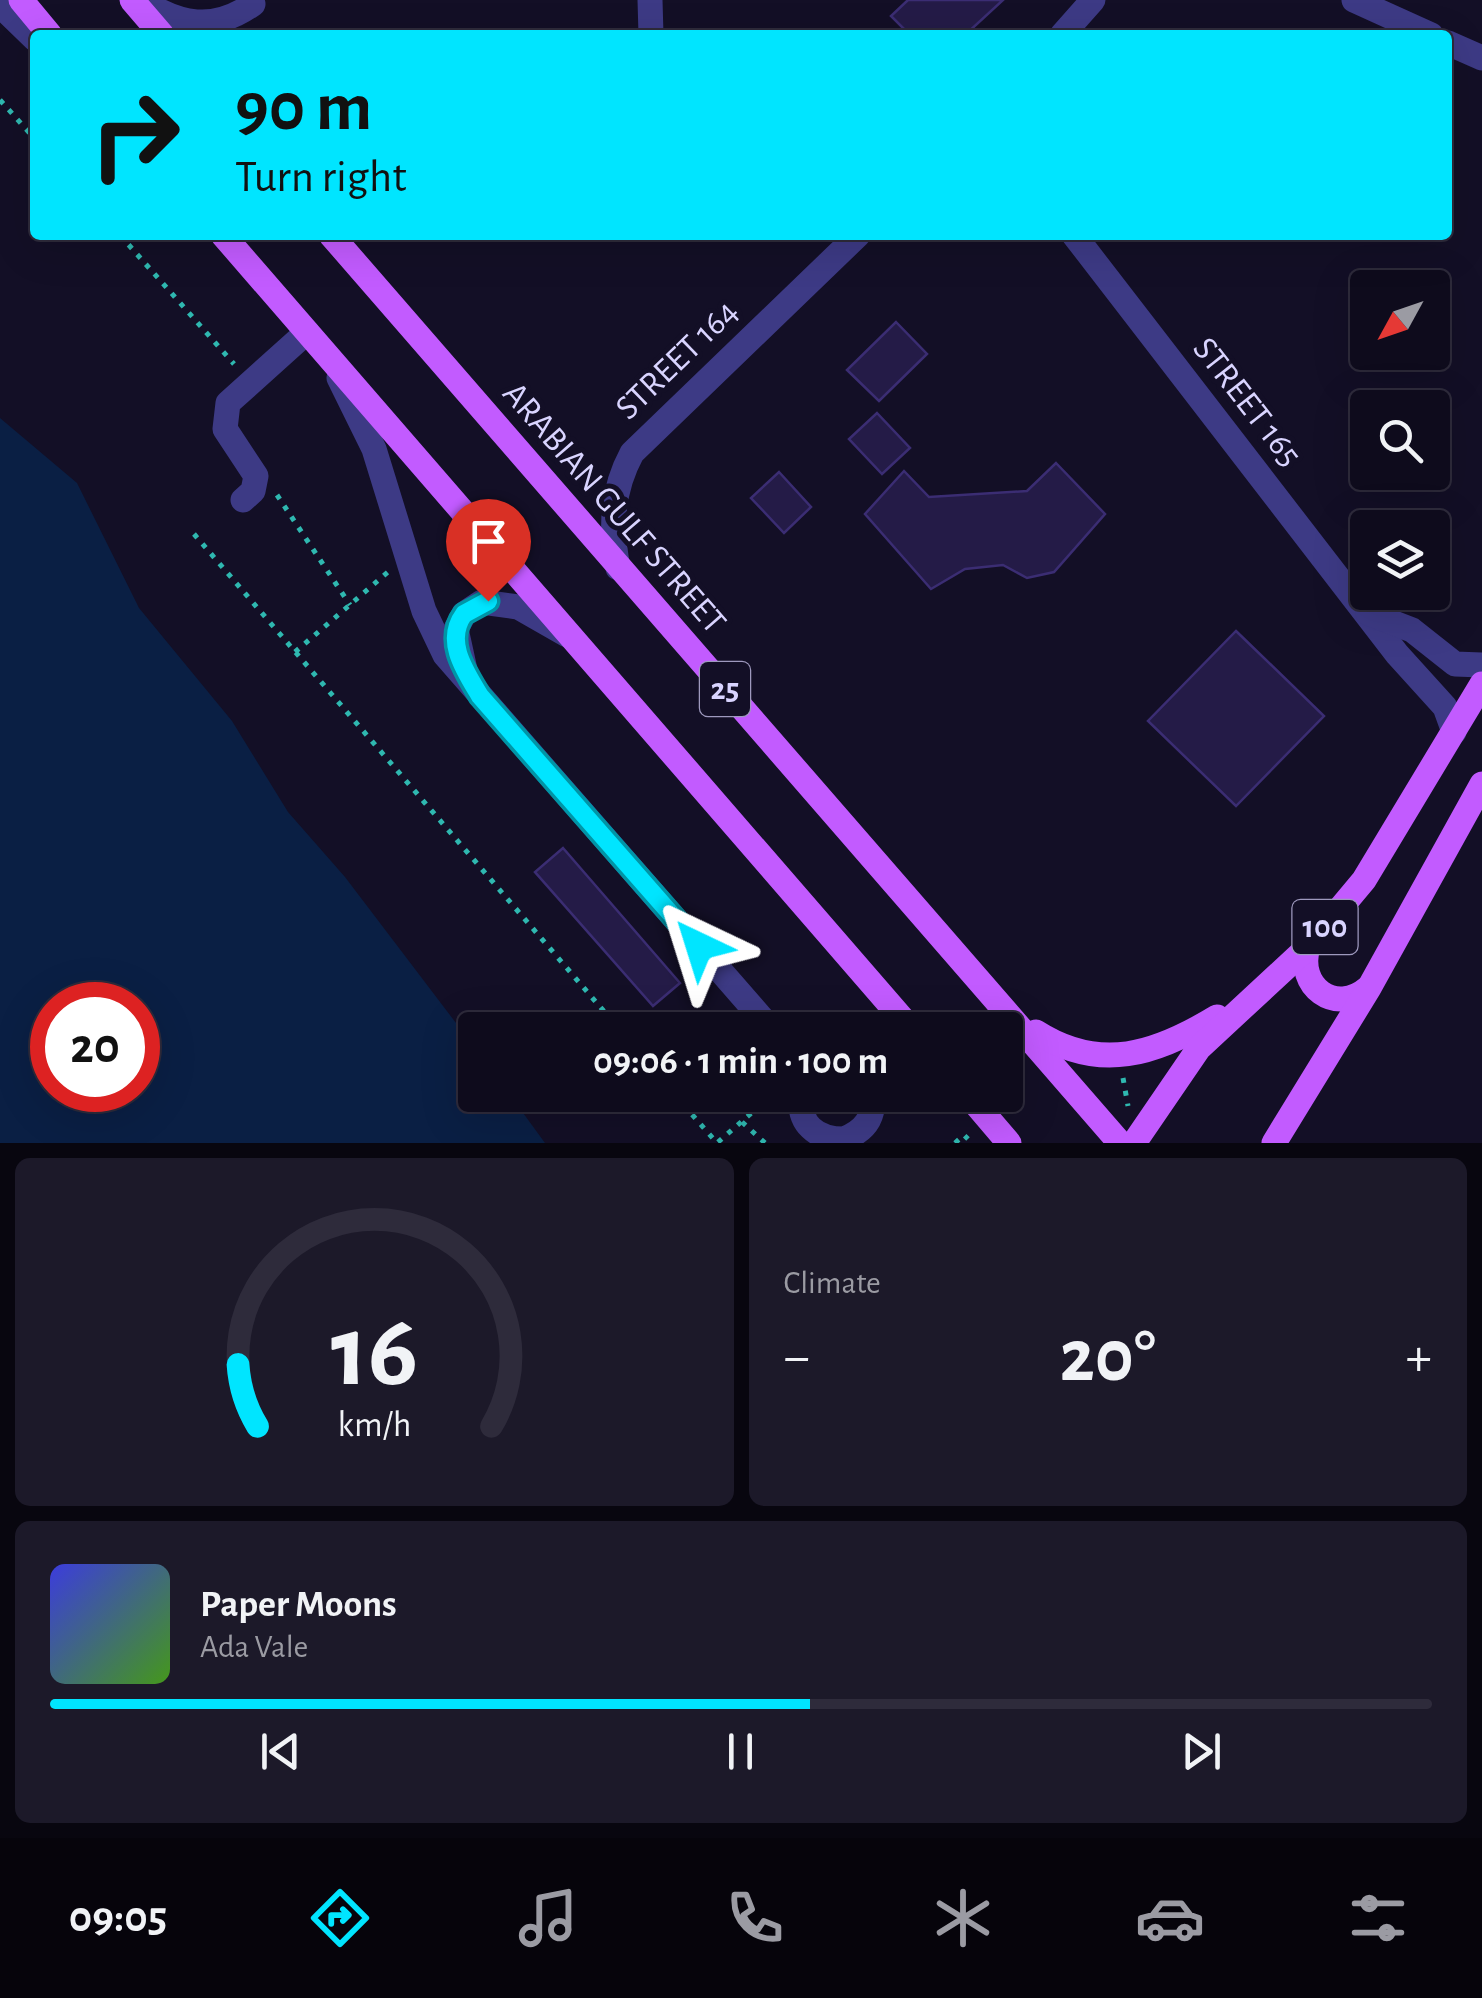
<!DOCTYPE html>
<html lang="en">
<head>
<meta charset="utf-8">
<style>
  :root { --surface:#0e0b1c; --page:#1c1929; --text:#f1f3f6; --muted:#9b9ba3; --line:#2e2b3b; --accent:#00e5ff }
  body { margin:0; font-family:"Alegreya Sans",sans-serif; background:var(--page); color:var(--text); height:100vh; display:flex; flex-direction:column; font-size:38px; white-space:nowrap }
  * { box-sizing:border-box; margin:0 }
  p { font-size:32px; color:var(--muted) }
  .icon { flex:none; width:55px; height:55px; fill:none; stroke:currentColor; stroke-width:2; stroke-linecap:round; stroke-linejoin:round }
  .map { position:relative; height:1143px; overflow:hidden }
  .details { display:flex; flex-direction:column; gap:15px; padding:15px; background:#08060f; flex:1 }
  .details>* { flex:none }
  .top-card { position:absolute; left:30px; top:30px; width:1422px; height:210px; border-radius:10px; box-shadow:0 10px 40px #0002,0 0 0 2px var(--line); background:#00e5ff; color:#111; overflow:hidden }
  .needle { width:65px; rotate:230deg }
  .controls { position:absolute; left:1350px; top:270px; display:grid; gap:20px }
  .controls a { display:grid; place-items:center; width:100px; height:100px; border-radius:10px; background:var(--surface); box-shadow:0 10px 40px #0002,0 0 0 2px var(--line); font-size:50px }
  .speed { position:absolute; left:30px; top:982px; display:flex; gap:20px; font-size:50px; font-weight:700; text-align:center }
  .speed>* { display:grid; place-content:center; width:130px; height:130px; border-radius:50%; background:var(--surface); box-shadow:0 10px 40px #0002,0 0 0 2px var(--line); line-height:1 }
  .speed .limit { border:15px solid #d22; background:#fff; color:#111 }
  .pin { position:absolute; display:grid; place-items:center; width:85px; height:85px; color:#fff; margin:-102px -42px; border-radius:50% 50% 50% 0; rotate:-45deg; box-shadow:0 0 10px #0007 }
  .pin .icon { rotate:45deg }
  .me { position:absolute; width:110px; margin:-55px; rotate:319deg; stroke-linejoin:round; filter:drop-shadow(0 0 8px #0008) }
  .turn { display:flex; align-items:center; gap:35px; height:210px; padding:0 40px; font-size:45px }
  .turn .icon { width:130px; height:130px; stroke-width:2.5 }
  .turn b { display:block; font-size:70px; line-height:85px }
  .big { font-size:75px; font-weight:700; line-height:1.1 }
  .details .card { flex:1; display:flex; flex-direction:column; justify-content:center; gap:15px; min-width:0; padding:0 35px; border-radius:15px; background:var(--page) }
  .details .dial { align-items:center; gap:0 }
  .dial svg { height:260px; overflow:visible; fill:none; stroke:var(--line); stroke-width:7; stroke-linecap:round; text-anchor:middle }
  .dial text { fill:var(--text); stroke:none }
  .song { display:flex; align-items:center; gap:30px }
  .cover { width:120px; height:120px; border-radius:15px; background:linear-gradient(135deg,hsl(240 70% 55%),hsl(100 70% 35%)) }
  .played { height:10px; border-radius:5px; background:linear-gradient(90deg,var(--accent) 55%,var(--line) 55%) }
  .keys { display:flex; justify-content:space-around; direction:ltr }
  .heat { display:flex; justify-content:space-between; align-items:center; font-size:55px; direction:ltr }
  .details .tiles { flex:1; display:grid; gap:15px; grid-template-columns:1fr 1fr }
  .card:last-child { grid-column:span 2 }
  .trip { position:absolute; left:458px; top:1012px; width:565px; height:100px; border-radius:10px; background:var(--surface); box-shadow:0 10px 40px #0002,0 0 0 2px var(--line); font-weight:700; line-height:100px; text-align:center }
  .tabs { display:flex; height:160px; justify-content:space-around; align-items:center; background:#06040b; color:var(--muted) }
  .tabs .icon { width:70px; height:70px }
  .tabs .active { color:var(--accent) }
  .tabs b { font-size:45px; color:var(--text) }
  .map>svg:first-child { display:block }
  .water { fill:#0a1f44; fill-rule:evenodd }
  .building { fill:#241b47; stroke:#3b2d73; stroke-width:2.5 }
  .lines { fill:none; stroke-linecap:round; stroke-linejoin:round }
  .path { stroke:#2fb8b0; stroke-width:5; stroke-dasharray:5 8; stroke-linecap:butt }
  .minor { stroke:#3d3a85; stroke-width:25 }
  .major { stroke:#c25bff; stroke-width:25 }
  .route-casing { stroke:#0095a6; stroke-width:25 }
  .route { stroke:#00e5ff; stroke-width:18 }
  .labels { text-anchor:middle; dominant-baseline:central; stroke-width:10; stroke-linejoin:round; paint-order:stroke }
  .shield { fill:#130f26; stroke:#9e99be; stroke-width:2.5 }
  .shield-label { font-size:32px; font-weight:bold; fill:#d9d4ff }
  .street-label { font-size:35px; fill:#d9d4ff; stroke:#130f26 }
</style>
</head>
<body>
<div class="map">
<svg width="1482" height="1143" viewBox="0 0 1482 1143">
  <rect width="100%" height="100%" fill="#130f26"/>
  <path class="water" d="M0,418L77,483L139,608L232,721L288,812L345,877L475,1048V1095H510L545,1143H0ZM52,1005H138V1090H52Z"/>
  <g class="building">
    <path d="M908,0H1003L965,35H910L891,16Z"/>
    <path d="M896,322L927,354L879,401L847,370Z"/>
    <path d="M877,413L910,448L882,474L849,439Z"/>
    <path d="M1056,463L1105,514L1054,572L1027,578L1003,565L965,569L931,589L865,514L904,471L929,497L1027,491Z"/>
    <path d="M779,472L811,507L784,533L751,498Z"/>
    <path d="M1236,631L1324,716L1236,806L1148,721Z"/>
    <path d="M563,848L680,983L653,1006L535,872Z"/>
  </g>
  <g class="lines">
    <g class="path">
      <path d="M0,100L35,139"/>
      <path d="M120,235L234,364"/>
      <path d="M277,495L350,605"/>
      <path d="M194,534L620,1030"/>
      <path d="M295,652L388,572"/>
      <path d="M846,1030L866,1012"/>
      <path d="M1123,1078L1128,1106"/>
      <path d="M675,1095L717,1143L772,1095"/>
      <path d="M742,1122L765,1143"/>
      <path d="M955,1143L964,1135L968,1139"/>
    </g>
    <g class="minor">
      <path d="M141,0C179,25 214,32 253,4"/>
      <path d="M650,0L651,35"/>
      <path d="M1354,0L1431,35"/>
      <path d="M0,5L35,39"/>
      <path d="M1062,35L1093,0"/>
      <path d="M1448,43L1482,58"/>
      <path d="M1074,235L1397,654L1445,707L1454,732"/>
      <path d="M339,378L374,449L424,611L445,655L772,1030"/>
      <path d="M243,500L253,491L256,476L225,429L228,403L307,332"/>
      <path d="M618,568C610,527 612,490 632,453L858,235"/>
      <path d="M1368,613L1412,630L1455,664L1482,665"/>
      <path d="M465,670L456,629L464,614L482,602L518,607L567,635"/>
      <path d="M801,1095C798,1124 816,1139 844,1139C864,1131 875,1118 872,1095"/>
    </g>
    <g class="major">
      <path d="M21,0L50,35"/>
      <path d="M132,0L162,35"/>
      <path d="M223,235L912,1030"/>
      <path d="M331,235L1120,1143"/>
      <path d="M1308,947C1296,986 1335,1016 1368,988"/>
      <path d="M1036,1032C1100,1073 1156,1054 1217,1017"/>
      <path d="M968,1095L1009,1143"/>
      <path d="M1134,1143L1199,1048L1308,947L1364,880L1482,684"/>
      <path d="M1274,1143L1369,988L1482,784"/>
    </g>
  </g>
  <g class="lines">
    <defs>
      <path id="route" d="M488,601L464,614C444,641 465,671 480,696L699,946"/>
    </defs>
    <use href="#route" class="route-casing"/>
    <use href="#route" class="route"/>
  </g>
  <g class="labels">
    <g class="shield">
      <rect x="700" y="662" width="50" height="54" rx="8"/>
      <rect x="1292.5" y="900" width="65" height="54" rx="8"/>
    </g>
    <g class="shield-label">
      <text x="725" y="689">25</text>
      <text x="1325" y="927">100</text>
    </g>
    <g class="street-label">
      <text transform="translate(677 360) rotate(-44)">STREET 164</text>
      <text transform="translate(1247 402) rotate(52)">STREET 165</text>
      <text transform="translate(614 508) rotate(49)">ARABIAN GULF STREET</text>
    </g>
  </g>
</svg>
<div class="controls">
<a><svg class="needle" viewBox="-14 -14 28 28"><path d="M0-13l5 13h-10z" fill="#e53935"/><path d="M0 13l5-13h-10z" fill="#9b9ba3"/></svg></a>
<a><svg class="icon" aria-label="search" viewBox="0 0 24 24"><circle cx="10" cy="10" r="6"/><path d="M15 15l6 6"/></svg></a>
<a><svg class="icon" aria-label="layers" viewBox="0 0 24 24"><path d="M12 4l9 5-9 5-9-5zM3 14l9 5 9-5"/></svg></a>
</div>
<div class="speed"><div class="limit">20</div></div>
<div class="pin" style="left:488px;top:601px;background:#d93025"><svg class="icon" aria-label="arrive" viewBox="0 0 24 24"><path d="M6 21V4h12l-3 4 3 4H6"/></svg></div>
<svg class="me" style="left:699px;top:946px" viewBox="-20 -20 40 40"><path d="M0-17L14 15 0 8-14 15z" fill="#00e5ff" stroke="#fff" stroke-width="4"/></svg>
<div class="trip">09:06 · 1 min · 100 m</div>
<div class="top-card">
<div class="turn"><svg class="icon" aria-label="right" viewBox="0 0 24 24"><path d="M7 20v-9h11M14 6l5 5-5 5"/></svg><div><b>90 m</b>Turn right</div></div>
</div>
</div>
<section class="details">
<div class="tiles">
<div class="card dial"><svg viewBox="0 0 100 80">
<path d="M14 69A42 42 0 1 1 86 69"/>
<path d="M14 69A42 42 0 0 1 8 50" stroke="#00e5ff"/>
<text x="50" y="56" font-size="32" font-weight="700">16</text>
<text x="50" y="72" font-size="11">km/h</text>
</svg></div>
<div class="card"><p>Climate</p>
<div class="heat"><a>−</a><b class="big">20°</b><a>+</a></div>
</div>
<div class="card">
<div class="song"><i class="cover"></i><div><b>Paper Moons</b><p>Ada Vale</p></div></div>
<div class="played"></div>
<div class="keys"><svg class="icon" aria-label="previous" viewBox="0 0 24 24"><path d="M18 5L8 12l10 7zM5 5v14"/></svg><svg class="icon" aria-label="pause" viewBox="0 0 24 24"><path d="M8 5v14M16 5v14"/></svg><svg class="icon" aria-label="next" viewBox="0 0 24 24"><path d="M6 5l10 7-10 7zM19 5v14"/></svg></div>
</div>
</div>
</section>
<nav class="tabs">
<b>09:05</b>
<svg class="icon active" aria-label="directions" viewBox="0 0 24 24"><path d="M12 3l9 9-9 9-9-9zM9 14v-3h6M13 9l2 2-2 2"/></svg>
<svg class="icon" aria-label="music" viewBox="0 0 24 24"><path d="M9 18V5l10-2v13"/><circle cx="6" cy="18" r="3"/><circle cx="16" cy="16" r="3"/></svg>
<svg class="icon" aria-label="phone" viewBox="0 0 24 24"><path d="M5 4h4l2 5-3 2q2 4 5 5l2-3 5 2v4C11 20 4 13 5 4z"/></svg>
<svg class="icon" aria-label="climate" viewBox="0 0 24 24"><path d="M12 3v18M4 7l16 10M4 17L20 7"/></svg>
<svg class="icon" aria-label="car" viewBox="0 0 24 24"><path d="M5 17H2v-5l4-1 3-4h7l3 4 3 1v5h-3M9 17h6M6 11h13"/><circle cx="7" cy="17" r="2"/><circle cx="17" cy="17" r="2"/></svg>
<svg class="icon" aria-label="filters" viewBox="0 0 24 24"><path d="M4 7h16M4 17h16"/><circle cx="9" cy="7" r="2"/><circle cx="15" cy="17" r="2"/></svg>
</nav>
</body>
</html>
